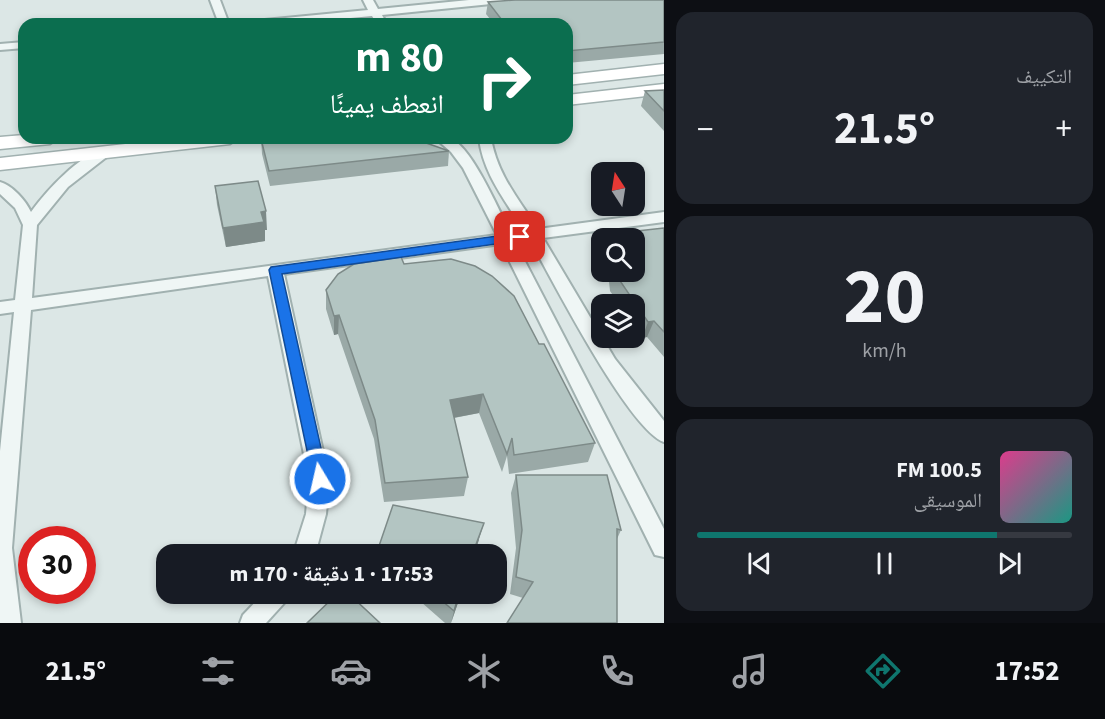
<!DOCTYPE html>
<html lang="ar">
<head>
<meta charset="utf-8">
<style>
  :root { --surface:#171b24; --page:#20242c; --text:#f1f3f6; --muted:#9ea1a6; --line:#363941; --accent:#0f766e }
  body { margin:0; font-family:"Source Sans 3","Noto Naskh Arabic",sans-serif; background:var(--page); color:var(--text); direction:rtl; height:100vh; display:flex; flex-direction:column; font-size:22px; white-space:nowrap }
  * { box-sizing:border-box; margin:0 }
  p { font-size:20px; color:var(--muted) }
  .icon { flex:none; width:33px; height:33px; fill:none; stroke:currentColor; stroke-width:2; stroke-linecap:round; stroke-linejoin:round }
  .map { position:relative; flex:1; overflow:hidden; direction:ltr }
  .sheet { display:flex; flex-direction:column; gap:12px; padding:12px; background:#0d0f14; width:441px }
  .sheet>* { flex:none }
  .hud { position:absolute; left:18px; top:18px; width:555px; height:126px; border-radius:18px; box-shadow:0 3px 9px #0003; direction:rtl; background:#0b6e4f; color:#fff; overflow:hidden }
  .needle { width:39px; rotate:348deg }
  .fabs { position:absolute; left:591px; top:162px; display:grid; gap:12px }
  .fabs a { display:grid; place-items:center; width:54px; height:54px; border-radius:12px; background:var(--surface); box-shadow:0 3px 9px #0003; font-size:30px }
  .speed { position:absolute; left:18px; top:526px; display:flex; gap:12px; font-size:30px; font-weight:700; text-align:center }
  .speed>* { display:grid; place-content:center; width:78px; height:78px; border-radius:50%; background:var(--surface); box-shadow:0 3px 9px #0003; line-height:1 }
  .speed .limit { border:9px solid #d22; background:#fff; color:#111 }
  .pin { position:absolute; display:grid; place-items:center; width:51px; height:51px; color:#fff; margin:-26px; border-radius:12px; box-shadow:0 3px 9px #0006 }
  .me { position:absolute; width:66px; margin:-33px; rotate:351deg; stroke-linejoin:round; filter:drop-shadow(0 0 4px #0008) }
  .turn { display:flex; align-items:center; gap:21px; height:126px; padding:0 30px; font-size:27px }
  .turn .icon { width:78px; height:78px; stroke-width:2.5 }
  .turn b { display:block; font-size:42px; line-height:51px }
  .big { font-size:45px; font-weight:700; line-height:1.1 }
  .sheet .widget { flex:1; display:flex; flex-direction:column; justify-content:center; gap:9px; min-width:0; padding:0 21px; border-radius:18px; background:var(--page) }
  .sheet .dial { align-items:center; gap:0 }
  .dial b { font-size:78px; line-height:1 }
  .song { display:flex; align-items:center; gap:18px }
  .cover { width:72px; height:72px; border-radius:9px; background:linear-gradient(135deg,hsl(330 70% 55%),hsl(170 70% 35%)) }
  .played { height:6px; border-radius:3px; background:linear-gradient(90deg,var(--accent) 80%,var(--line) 80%) }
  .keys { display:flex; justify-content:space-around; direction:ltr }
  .heat { display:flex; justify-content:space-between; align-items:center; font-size:33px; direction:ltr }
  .trip { position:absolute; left:156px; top:544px; width:351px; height:60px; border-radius:18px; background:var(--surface); box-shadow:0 3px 9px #0003; font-weight:700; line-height:60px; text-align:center; direction:rtl }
  .dock { display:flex; height:96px; justify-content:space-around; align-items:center; background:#090b0e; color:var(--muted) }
  .dock .icon { width:42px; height:42px }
  .dock .on { color:var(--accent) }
  .dock b { font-size:27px; color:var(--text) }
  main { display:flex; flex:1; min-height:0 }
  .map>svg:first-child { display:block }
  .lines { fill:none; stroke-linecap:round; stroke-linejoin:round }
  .street-casing { stroke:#a1b1b0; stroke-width:4 }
  .secondary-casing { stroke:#a1b1b0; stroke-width:3 }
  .street { fill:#eff6f5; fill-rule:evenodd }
  .secondary { fill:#fff; fill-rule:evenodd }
  .wall { fill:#9aa9a7 }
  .shaded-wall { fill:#7d8a88 }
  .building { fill:#b3c5c2; stroke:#7d8a88; stroke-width:1.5 }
  .route { fill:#1a73e8; stroke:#114b97; stroke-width:1.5 }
</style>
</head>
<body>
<main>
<section class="sheet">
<div class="widget"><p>التكييف</p>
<div class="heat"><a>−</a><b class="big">21.5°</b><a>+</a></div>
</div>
<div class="widget dial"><b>20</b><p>km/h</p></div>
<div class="widget">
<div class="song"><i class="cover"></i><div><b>100.5 FM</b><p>الموسيقى</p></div></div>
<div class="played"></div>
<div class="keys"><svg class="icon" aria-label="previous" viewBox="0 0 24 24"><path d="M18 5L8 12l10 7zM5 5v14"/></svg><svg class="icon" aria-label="pause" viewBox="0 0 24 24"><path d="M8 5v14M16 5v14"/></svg><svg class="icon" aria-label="next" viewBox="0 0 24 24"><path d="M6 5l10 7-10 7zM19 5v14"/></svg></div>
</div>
</section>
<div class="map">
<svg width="664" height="623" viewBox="0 0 664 623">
  <rect width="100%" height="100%" fill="#dce7e6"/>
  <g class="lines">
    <defs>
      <g id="street">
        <path d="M210,0H220L229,24H219Z"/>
        <path d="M363,0H373L378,9L469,0H506L501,3L382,15L387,24H377L372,16L287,24H249L254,21L368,10Z"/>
        <path d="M24,42V48L0,50V44Z"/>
        <path d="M435,138C439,138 445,137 449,138C472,145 499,212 511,233L524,231C506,201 483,174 479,138H491C497,174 519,200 538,229L664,212V222L543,238L615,359L664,421V442C629,430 551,278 530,240L515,242L664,529V557L655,555L501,244L284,274L329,479L326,514L315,555H293L306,514L309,479L268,276L31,310L12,548L21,623H0V451L14,312L0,314V302L15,300L23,225L15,208L0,194V182C12,185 26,201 31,212C47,190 79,155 106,148L113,152L68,187L37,225L32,298L497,235L463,168L451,152Z"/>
        <path d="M263,594H289L286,601L266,623H240L243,615Z"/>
      </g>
      <g id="secondary">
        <path d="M664,64V74L567,85V75Z"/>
        <path d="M664,84V94L567,105V95Z"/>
        <path d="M24,135V138H59L50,144L0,149V137Z"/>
        <path d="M179,138H239L230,144L0,170V158Z"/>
      </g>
    </defs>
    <use href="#street" class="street-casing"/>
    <use href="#secondary" class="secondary-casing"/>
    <use href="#street" class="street"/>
    <use href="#secondary" class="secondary"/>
  </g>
  <g class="wall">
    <path d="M664,0V54L567,63V24H494L486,14L488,2Z"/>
    <path d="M664,90V131L641,106L645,91Z"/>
    <path d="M261,139L449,151L448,166L270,186L262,154Z"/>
    <path d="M215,186L267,230H265V241L226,247L217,205Z"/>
    <path d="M664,228V357L647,337L642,338L634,327V304H619L610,291L608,272H634Z"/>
    <path d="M404,264L539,344L595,443L588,462L509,474L507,456L502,472L479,413L454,418L468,477L464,496L384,502L374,439L338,334L334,335L326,309V290Z"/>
    <path d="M516,475L621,530L617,539L523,598L510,594L516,548L511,493Z"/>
    <path d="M479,540L474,555H378L379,546Z"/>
    <path d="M412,594H461L451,623H445Z"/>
  </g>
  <g class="shaded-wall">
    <path d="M266,211L267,230H265V241L226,247L223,228L261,212Z"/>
    <path d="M339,315L338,334L334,335V316Z"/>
    <path d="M654,321L647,337L642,338L648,322Z"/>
    <path d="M483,394L479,413L447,419L450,400Z"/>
    <path d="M484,523L474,555H472Z"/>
    <path d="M459,594H461L451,623L454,611Z"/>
  </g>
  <g class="building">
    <path d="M515,0H664V42L567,51V24H505L488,2Z"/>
    <path d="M276,22V24H252Z"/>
    <path d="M664,90V111L645,91Z"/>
    <path d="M274,138H412L449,151L269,171L261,139Z"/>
    <path d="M258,181L266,211L261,212L264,222L223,228L215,186Z"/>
    <path d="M664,228V332L654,321L648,322L616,275L615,272H634V238H625L637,231Z"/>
    <path d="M401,257L404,264L451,259L475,266L492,276L514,296L539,344H544L595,443L514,455L512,438L507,454L483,394L450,400L468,477L385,483L375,420L339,315L334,316L326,290L338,274L354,264Z"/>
    <path d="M516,475H607L621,530L617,529V623H507L533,582L516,577L522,530Z"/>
    <path d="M393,505L484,523L472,555H389L379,546Z"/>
    <path d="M337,594H349L380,623H307Z"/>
    <path d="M434,594H459L454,611Z"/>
  </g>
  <path class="route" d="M520,233L526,237L524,240L282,274L328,479L325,484H314L269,270L271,267Z"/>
</svg>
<div class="fabs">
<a><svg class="needle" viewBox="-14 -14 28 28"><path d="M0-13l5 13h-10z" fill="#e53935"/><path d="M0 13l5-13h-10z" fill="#9ea1a6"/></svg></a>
<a><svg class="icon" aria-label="search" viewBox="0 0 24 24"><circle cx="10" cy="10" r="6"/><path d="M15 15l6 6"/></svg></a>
<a><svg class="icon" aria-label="layers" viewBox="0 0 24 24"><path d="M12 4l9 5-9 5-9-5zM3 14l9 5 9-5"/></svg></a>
</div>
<div class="speed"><div class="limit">30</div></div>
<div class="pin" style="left:520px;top:237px;background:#d93025"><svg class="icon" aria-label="arrive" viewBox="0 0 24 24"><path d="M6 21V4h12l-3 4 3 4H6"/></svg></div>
<svg class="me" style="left:320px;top:479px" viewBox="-20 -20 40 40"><circle r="17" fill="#1a73e8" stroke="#fff" stroke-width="3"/><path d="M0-11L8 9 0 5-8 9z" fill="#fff"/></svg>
<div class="trip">17:53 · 1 دقيقة · 170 m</div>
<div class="hud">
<div class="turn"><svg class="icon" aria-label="right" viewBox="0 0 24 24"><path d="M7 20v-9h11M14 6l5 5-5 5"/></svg><div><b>80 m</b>انعطف يمينًا</div></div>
</div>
</div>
</main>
<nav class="dock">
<b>17:52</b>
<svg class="icon on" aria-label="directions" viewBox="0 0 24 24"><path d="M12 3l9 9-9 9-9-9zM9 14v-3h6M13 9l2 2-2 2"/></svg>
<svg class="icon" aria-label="music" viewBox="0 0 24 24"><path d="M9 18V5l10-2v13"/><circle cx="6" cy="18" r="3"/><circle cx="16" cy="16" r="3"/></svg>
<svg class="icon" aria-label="phone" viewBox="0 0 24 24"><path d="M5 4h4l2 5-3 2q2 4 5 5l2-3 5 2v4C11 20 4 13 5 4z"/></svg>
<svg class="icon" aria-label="climate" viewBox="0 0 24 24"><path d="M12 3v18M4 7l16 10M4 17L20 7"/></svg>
<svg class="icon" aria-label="car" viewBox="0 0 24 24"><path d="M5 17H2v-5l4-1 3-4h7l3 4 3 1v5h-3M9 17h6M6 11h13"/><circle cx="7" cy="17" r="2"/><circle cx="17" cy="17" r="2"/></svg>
<svg class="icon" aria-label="filters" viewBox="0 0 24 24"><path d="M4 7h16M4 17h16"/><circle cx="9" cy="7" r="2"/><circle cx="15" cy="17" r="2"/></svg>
<b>21.5°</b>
</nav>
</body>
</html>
